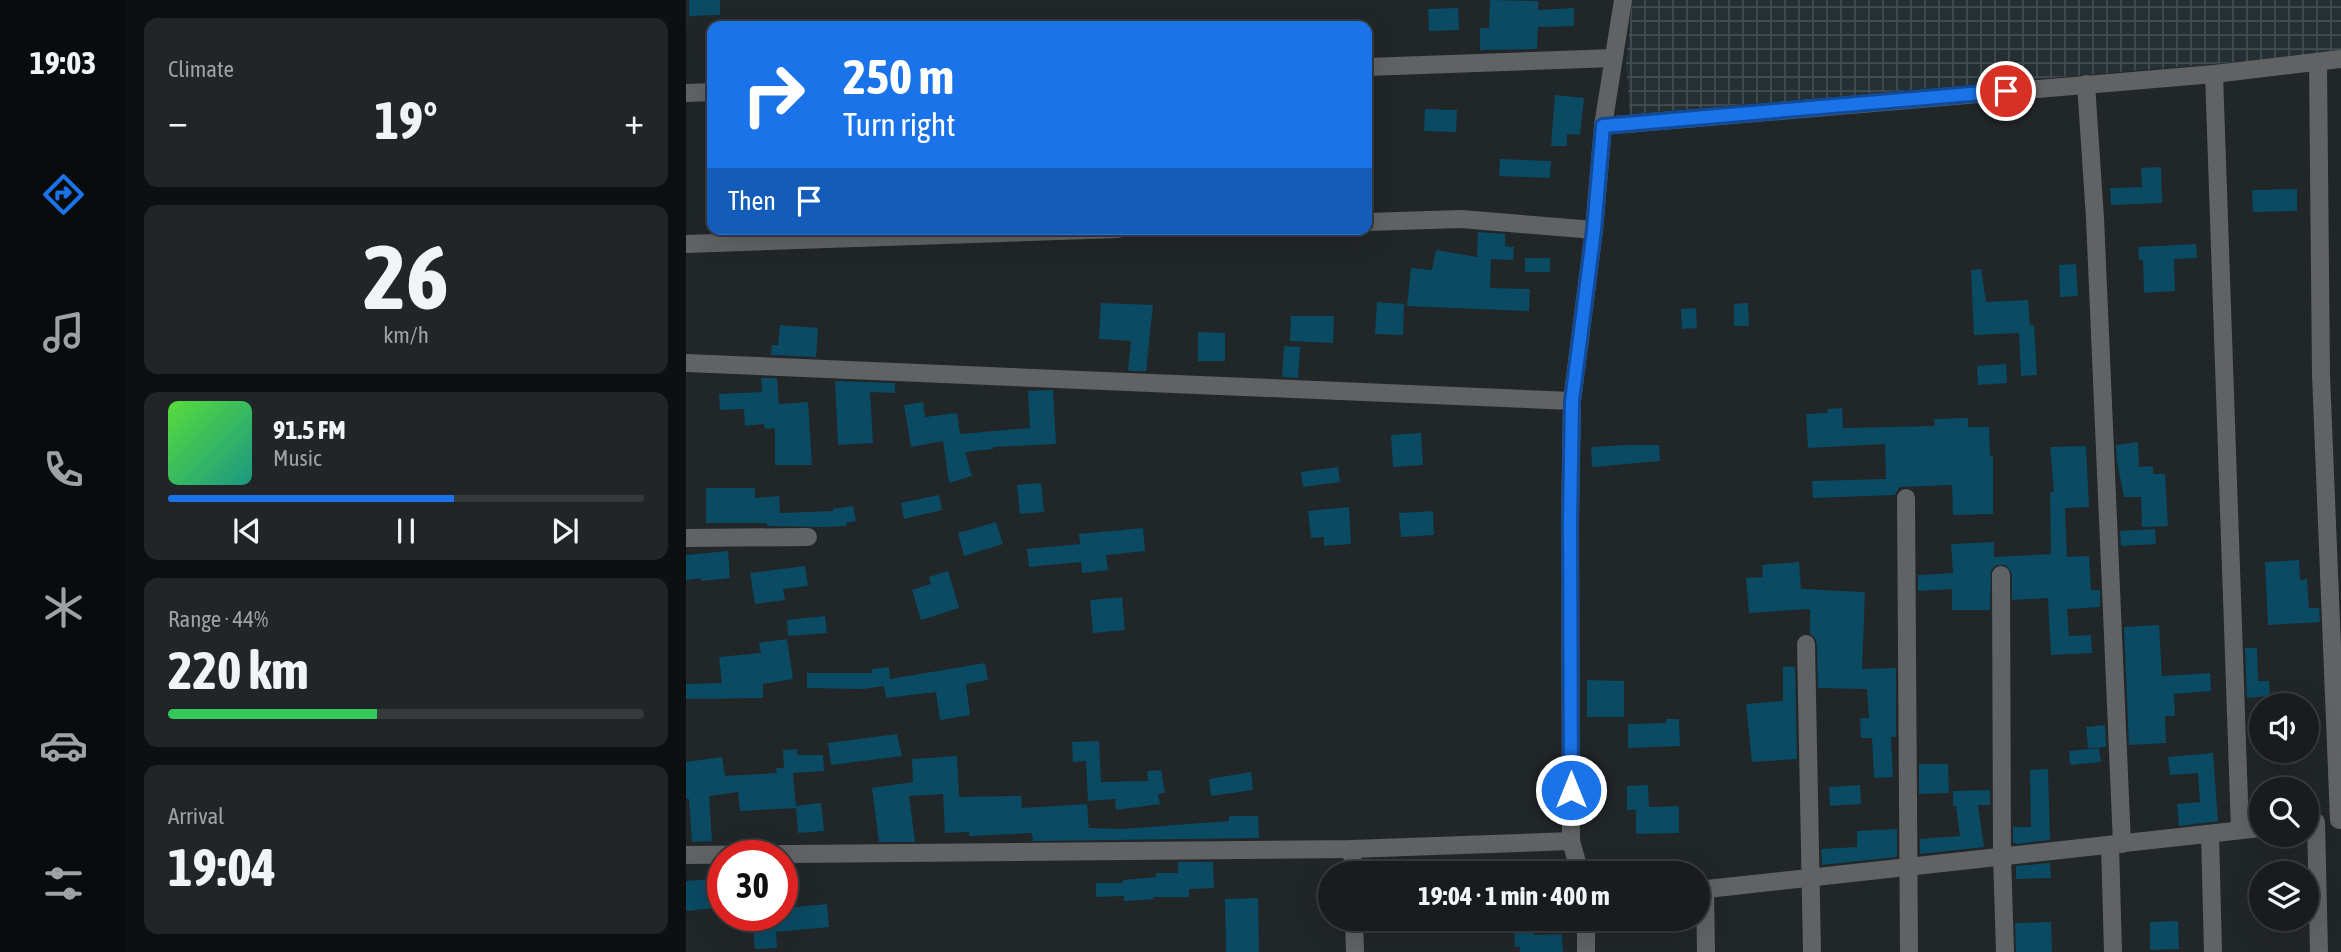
<!DOCTYPE html>
<html lang="en">
<head>
<meta charset="utf-8">
<style>
  :root { --surface:#191c1e; --page:#222527; --text:#f1f3f6; --muted:#9fa1a4; --line:#373a3c; --accent:#1a73e8 }
  body { margin:0; font-family:"Asap Condensed",sans-serif; background:var(--page); color:var(--text); height:100vh; display:flex; flex-direction:column; font-size:26px; white-space:nowrap }
  * { box-sizing:border-box; margin:0 }
  p { font-size:23px; color:var(--muted) }
  .icon { flex:none; width:38px; height:38px; fill:none; stroke:currentColor; stroke-width:2; stroke-linecap:round; stroke-linejoin:round }
  .map { position:relative; flex:1; overflow:hidden }
  .details { display:flex; flex-direction:column; gap:18px; padding:18px; background:#0e0f10; width:560px }
  .details>* { flex:none }
  .banner { position:absolute; left:21px; top:21px; width:665px; height:214px; border-radius:14px; box-shadow:0 7px 28px #0002,0 0 0 2px var(--line); background:#1a73e8; color:#fff; overflow:hidden }
  .tools { position:absolute; left:1563px; top:693px; display:grid; gap:14px }
  .tools a { display:grid; place-items:center; width:70px; height:70px; border-radius:50%; background:var(--surface); box-shadow:0 7px 28px #0002,0 0 0 2px var(--line); font-size:35px }
  .speed { position:absolute; left:21px; top:840px; display:flex; gap:14px; font-size:35px; font-weight:700; text-align:center }
  .speed>* { display:grid; place-content:center; width:91px; height:91px; border-radius:50%; background:var(--surface); box-shadow:0 7px 28px #0002,0 0 0 2px var(--line); line-height:1 }
  .speed .limit { border:10px solid #d22; background:#fff; color:#111 }
  .pin { position:absolute; display:grid; place-items:center; width:60px; height:60px; color:#fff; margin:-30px; border:4px solid #fff; border-radius:50%; box-shadow:0 2px 7px #0007 }
  .me { position:absolute; width:77px; margin:-38px; rotate:0deg; stroke-linejoin:round; filter:drop-shadow(0 0 5px #0008) }
  .turn { display:flex; align-items:center; gap:24px; height:147px; padding:0 21px; font-size:32px }
  .turn .icon { width:91px; height:91px; stroke-width:2.5 }
  .turn b { display:block; font-size:49px; line-height:60px }
  .then { display:flex; align-items:center; height:66px; padding:0 21px; background:#0003; gap:14px; font-size:26px }
  .big { font-size:52px; font-weight:700; line-height:1.1 }
  .details .tile { flex:1; display:flex; flex-direction:column; justify-content:center; gap:10px; min-width:0; padding:0 24px; border-radius:14px; background:var(--page) }
  .details .dial { align-items:center; gap:0 }
  .dial b { font-size:91px; line-height:1 }
  .song { display:flex; align-items:center; gap:21px }
  .cover { width:84px; height:84px; border-radius:10px; background:linear-gradient(135deg,hsl(110 70% 55%),hsl(170 70% 35%)) }
  .played { height:7px; border-radius:4px; background:linear-gradient(90deg,var(--accent) 60%,var(--line) 60%) }
  .keys { display:flex; justify-content:space-around; direction:ltr }
  .heat { display:flex; justify-content:space-between; align-items:center; font-size:38px; direction:ltr }
  .charge { height:10px; border-radius:5px; background:linear-gradient(90deg,#34c759 44%,var(--line) 0) }
  .trip { position:absolute; left:632px; top:861px; width:392px; height:70px; border-radius:35px; background:var(--surface); box-shadow:0 7px 28px #0002,0 0 0 2px var(--line); font-weight:700; line-height:70px; text-align:center }
  main { display:flex; flex:1; min-height:0 }
  .tab-bar { display:flex; flex-direction:column; width:126px; justify-content:space-around; align-items:center; background:#0a0b0c; color:var(--muted) }
  .tab-bar .icon { width:49px; height:49px }
  .tab-bar .active { color:var(--accent) }
  .tab-bar b { font-size:32px; color:var(--text) }
  .map>svg:first-child { display:block }
  .industrial { fill:url(#industrial-grid) }
  .building { fill:#0a4a62 }
  .lines { fill:none; stroke-linecap:round; stroke-linejoin:round }
  .minor { stroke:#606264; stroke-width:18 }
  .route-casing { stroke:#114b97; stroke-width:18 }
  .route { stroke:#1a73e8; stroke-width:12 }
</style>
</head>
<body>
<main>
<nav class="tab-bar">
<b>19:03</b>
<svg class="icon active" aria-label="directions" viewBox="0 0 24 24"><path d="M12 3l9 9-9 9-9-9zM9 14v-3h6M13 9l2 2-2 2"/></svg>
<svg class="icon" aria-label="music" viewBox="0 0 24 24"><path d="M9 18V5l10-2v13"/><circle cx="6" cy="18" r="3"/><circle cx="16" cy="16" r="3"/></svg>
<svg class="icon" aria-label="phone" viewBox="0 0 24 24"><path d="M5 4h4l2 5-3 2q2 4 5 5l2-3 5 2v4C11 20 4 13 5 4z"/></svg>
<svg class="icon" aria-label="climate" viewBox="0 0 24 24"><path d="M12 3v18M4 7l16 10M4 17L20 7"/></svg>
<svg class="icon" aria-label="car" viewBox="0 0 24 24"><path d="M5 17H2v-5l4-1 3-4h7l3 4 3 1v5h-3M9 17h6M6 11h13"/><circle cx="7" cy="17" r="2"/><circle cx="17" cy="17" r="2"/></svg>
<svg class="icon" aria-label="filters" viewBox="0 0 24 24"><path d="M4 7h16M4 17h16"/><circle cx="9" cy="7" r="2"/><circle cx="15" cy="17" r="2"/></svg>
</nav>
<section class="details">
<div class="tile"><p>Climate</p>
<div class="heat"><a>−</a><b class="big">19°</b><a>+</a></div>
</div>
<div class="tile dial"><b>26</b><p>km/h</p></div>
<div class="tile">
<div class="song"><i class="cover"></i><div><b>91.5 FM</b><p>Music</p></div></div>
<div class="played"></div>
<div class="keys"><svg class="icon" aria-label="previous" viewBox="0 0 24 24"><path d="M18 5L8 12l10 7zM5 5v14"/></svg><svg class="icon" aria-label="pause" viewBox="0 0 24 24"><path d="M8 5v14M16 5v14"/></svg><svg class="icon" aria-label="next" viewBox="0 0 24 24"><path d="M6 5l10 7-10 7zM19 5v14"/></svg></div>
</div>
<div class="tile"><p>Range · 44%</p><b class="big">220 km</b><div class="charge"></div></div>
<div class="tile"><p>Arrival</p><b class="big">19:04</b></div>
</section>
<div class="map">
<svg width="1655" height="952" viewBox="0 0 1655 952">
  <defs>
    <pattern id="industrial-grid" width="8" height="8" patternUnits="userSpaceOnUse" patternTransform="scale(1.75)"><rect width="8" height="8" fill="#253035"/><path d="M0 4h8M4 0v8" fill="none" stroke="#444d51"/></pattern>
  </defs>
  <rect width="100%" height="100%" fill="#212628"/>
  <path class="industrial" d="M946,0H1655V53L944,114L940,64Z"/>
  <g class="building">
    <path d="M3,0H34V15L3,16Z"/>
    <path d="M804,0L852,1V10L888,8V26L852,27L851,49L794,50V28H803Z"/>
    <path d="M772,8L773,30L743,31L742,9Z"/>
    <path d="M869,95L898,98L894,135L881,134V146H865Z"/>
    <path d="M739,109L771,110L770,132L738,131Z"/>
    <path d="M814,159L865,161L864,178L813,176Z"/>
    <path d="M1475,167L1476,203L1425,205L1424,188L1456,187L1455,168Z"/>
    <path d="M1611,189V211L1567,212L1566,190Z"/>
    <path d="M792,232L819,234V246L828,247L827,260L805,259L804,288L844,289L843,311L721,306L725,268L746,270L750,250L791,257Z"/>
    <path d="M1510,244L1511,258L1488,259L1489,291L1458,293L1457,260H1453L1452,247Z"/>
    <rect x="839" y="258" width="25" height="14"/>
    <path d="M1390,264L1392,296L1374,297L1373,265Z"/>
    <path d="M1295,269L1300,302L1342,300L1344,325H1348L1351,375L1335,376L1333,333L1288,335L1285,270Z"/>
    <path d="M691,302L718,304L717,335L689,334Z"/>
    <path d="M415,303L467,305L460,371H442L445,341L413,339Z"/>
    <path d="M1062,303L1063,326H1048V304Z"/>
    <path d="M1010,308L1011,328L996,329L995,309Z"/>
    <path d="M605,316H648L647,343L604,341Z"/>
    <path d="M94,325L132,328L130,357L85,355L86,345H92Z"/>
    <path d="M512,332L539,333V361H512Z"/>
    <path d="M598,346L614,347L612,378L596,377Z"/>
    <path d="M1320,364L1321,383L1292,385L1291,366Z"/>
    <path d="M75,378H91L93,404L122,402L126,465H89V428L79,429L78,424L59,426L58,409L34,410L33,394L76,392Z"/>
    <path d="M149,381L209,383V393L184,392L187,443L152,445Z"/>
    <path d="M367,390L370,444L307,447V449L279,452L286,476L263,483L257,441L225,447L218,405L237,402L239,417L271,413L274,434L344,428L342,391Z"/>
    <path d="M1156,408L1157,428L1249,426L1248,419L1282,418V427H1303L1304,456H1307V514L1267,515L1266,485L1213,487L1209,495L1127,498L1126,481L1200,479L1199,444L1122,448L1120,414L1142,413L1141,409Z"/>
    <path d="M735,433L737,465L707,467L705,435Z"/>
    <path d="M1452,442L1453,467L1467,466V474H1479L1482,526L1456,527L1455,497H1438L1431,461L1430,445Z"/>
    <path d="M943,445H973L974,461L906,467L905,447Z"/>
    <path d="M1400,446L1403,507L1379,508L1381,557L1403,556L1405,590H1414V607L1381,609L1383,636L1405,635L1406,653L1365,655L1362,598L1326,600V574L1320,565H1310L1305,570L1304,610H1266V589L1232,591V575L1267,573L1265,544L1308,542V557L1365,554L1364,492H1368L1364,447Z"/>
    <path d="M652,467L654,482L617,487L615,472Z"/>
    <path d="M355,483L358,512L334,514L331,485Z"/>
    <path d="M20,488H69V498L93,496L94,513L147,511V509L167,506L170,521L160,523L161,526L136,527L81,526L80,523H20Z"/>
    <path d="M253,495L256,510L218,519L215,503Z"/>
    <path d="M663,507L665,544L638,546V537L625,538L622,511Z"/>
    <path d="M747,511L748,535L715,537L713,513Z"/>
    <path d="M310,522L317,544L278,556L272,533Z"/>
    <path d="M457,528L459,551L420,555L422,570L396,573L395,562L343,567L341,549L394,544L393,534Z"/>
    <path d="M1469,529L1470,544L1435,546L1434,531Z"/>
    <path d="M42,551L44,578L15,581V578L0,580V555Z"/>
    <path d="M1613,560L1614,580L1621,579L1623,608H1633L1634,622L1582,625L1579,562Z"/>
    <path d="M1113,562L1115,589L1179,592L1176,669L1210,668V737H1205L1207,777L1188,778L1186,738H1175L1174,718H1183L1181,689L1132,688L1131,644L1129,638L1124,634V609L1063,613L1060,578L1077,577L1076,565Z"/>
    <path d="M119,566L122,586L97,589L99,600L69,604L64,573Z"/>
    <path d="M262,571L273,608L235,620L226,590L245,584L243,577Z"/>
    <path d="M436,597L439,630L407,633L404,600Z"/>
    <path d="M139,616L141,633L102,636L101,620Z"/>
    <path d="M1473,625L1476,676L1524,673L1525,691L1488,694L1489,716H1479L1480,743L1443,745L1438,627Z"/>
    <path d="M101,639L107,679L77,684V698L0,699V684L36,683L33,657L75,653L73,643Z"/>
    <path d="M1559,648H1571L1572,681H1583L1584,696L1561,698Z"/>
    <path d="M299,663L302,680L280,684L284,715L254,720L250,692L200,698L198,686L177,689L121,688V673H186V669L203,667L204,679Z"/>
    <path d="M1097,666L1109,667L1111,759L1066,762L1060,704L1097,701Z"/>
    <path d="M901,680L938,681V717H901Z"/>
    <path d="M980,719H993L994,746L942,748V724L980,723Z"/>
    <path d="M1419,725L1420,747L1402,748L1400,727Z"/>
    <path d="M211,734L216,756L145,765L142,743Z"/>
    <path d="M413,741L415,782L462,781L461,771L475,770L479,793L472,794L474,804L430,810L429,799L402,801L400,761L387,762L386,742Z"/>
    <path d="M1413,748L1415,762L1384,765L1383,751Z"/>
    <path d="M111,749V755H137L138,771L107,773L110,806L135,803L138,831L112,833L110,808L54,811L52,792L23,796L26,841L6,842L3,799H0V762L36,757L39,776L91,773L90,768H98L97,750Z"/>
    <path d="M1527,753L1532,821L1493,826L1491,804L1514,802L1512,773L1484,775L1482,757Z"/>
    <path d="M271,756L273,797L335,796L336,808L401,804L403,831V828L435,829L543,821V816H572L573,838L347,841L346,833L283,836V832L259,833L257,794L223,796L229,842H193L186,788L227,782L226,759Z"/>
    <path d="M1233,764H1262L1263,793L1233,794Z"/>
    <path d="M1362,769L1364,840L1330,844L1327,842V827H1345L1344,770Z"/>
    <path d="M565,772L567,790L525,796L523,779Z"/>
    <path d="M962,785L963,807L993,806V833L950,834V810H941V786Z"/>
    <path d="M1174,785L1175,804L1144,806L1143,787Z"/>
    <path d="M1304,790V805H1292L1298,847L1234,854V839L1274,836L1270,806H1267V791Z"/>
    <path d="M1211,829V857L1136,865L1135,849L1171,847V831Z"/>
    <path d="M492,862H527L528,888L503,889V897H467L468,899L438,901V896L410,897V883H437V880L470,877V873H492Z"/>
    <path d="M1364,863L1365,878L1330,879V866Z"/>
    <path d="M28,879L30,908L0,911V881Z"/>
    <path d="M572,898L573,952H540L539,899Z"/>
    <path d="M141,904L143,927L90,932L91,948L69,949L67,928H70L69,915H99V908Z"/>
    <path d="M1492,921L1493,949L1464,950V922Z"/>
    <path d="M1365,922L1366,952H1330L1329,923Z"/>
    <path d="M848,932V935L876,934L877,952H834V947H829L828,933Z"/>
  </g>
  <g class="lines">
    <g class="minor">
      <path d="M1632,62L1635,375L1653,820"/>
      <path d="M681,67L927,58"/>
      <path d="M1528,74L1554,830"/>
      <path d="M1400,84L1409,218L1436,844"/>
      <path d="M0,93L26,92"/>
      <path d="M917,126L1528,74L1655,59"/>
      <path d="M681,222L775,219L908,230"/>
      <path d="M0,244L432,229"/>
      <path d="M0,363L886,401"/>
      <path d="M1220,498L1223,952"/>
      <path d="M0,538L122,537"/>
      <path d="M1315,575L1316,856L1319,952"/>
      <path d="M1120,644L1126,952"/>
      <path d="M1630,822L1633,952"/>
      <path d="M1524,834L1527,952"/>
      <path d="M1424,845L1427,952"/>
      <path d="M666,849L667,873"/>
      <path d="M0,855L666,849L885,841"/>
      <path d="M894,873L885,841L884,522L886,401L908,230L917,126L937,0"/>
      <path d="M1019,889L1020,952"/>
      <path d="M1012,890L1575,828"/>
      <path d="M668,919L669,952"/>
      <path d="M900,919V952"/>
    </g>
  </g>
  <g class="lines">
    <defs>
      <path id="route" d="M885,790L884,522L886,401L908,230L917,126L1320,91"/>
    </defs>
    <use href="#route" class="route-casing"/>
    <use href="#route" class="route"/>
  </g>
</svg>
<div class="tools">
<a><svg class="icon" aria-label="sound" viewBox="0 0 24 24"><path d="M4 9h4l5-4v14l-5-4H4zM17 9q2 3 0 6"/></svg></a>
<a><svg class="icon" aria-label="search" viewBox="0 0 24 24"><circle cx="10" cy="10" r="6"/><path d="M15 15l6 6"/></svg></a>
<a><svg class="icon" aria-label="layers" viewBox="0 0 24 24"><path d="M12 4l9 5-9 5-9-5zM3 14l9 5 9-5"/></svg></a>
</div>
<div class="speed"><div class="limit">30</div></div>
<div class="pin" style="left:1320px;top:91px;background:#d93025"><svg class="icon" aria-label="arrive" viewBox="0 0 24 24"><path d="M6 21V4h12l-3 4 3 4H6"/></svg></div>
<svg class="me" style="left:885px;top:790px" viewBox="-20 -20 40 40"><circle r="17" fill="#1a73e8" stroke="#fff" stroke-width="3"/><path d="M0-11L8 9 0 5-8 9z" fill="#fff"/></svg>
<div class="trip">19:04 · 1 min · 400 m</div>
<div class="banner">
<div class="turn"><svg class="icon" aria-label="right" viewBox="0 0 24 24"><path d="M7 20v-9h11M14 6l5 5-5 5"/></svg><div><b>250 m</b>Turn right</div></div>
<div class="then">Then<svg class="icon" aria-label="arrive" viewBox="0 0 24 24"><path d="M6 21V4h12l-3 4 3 4H6"/></svg></div>
</div>
</div>
</main>
</body>
</html>
